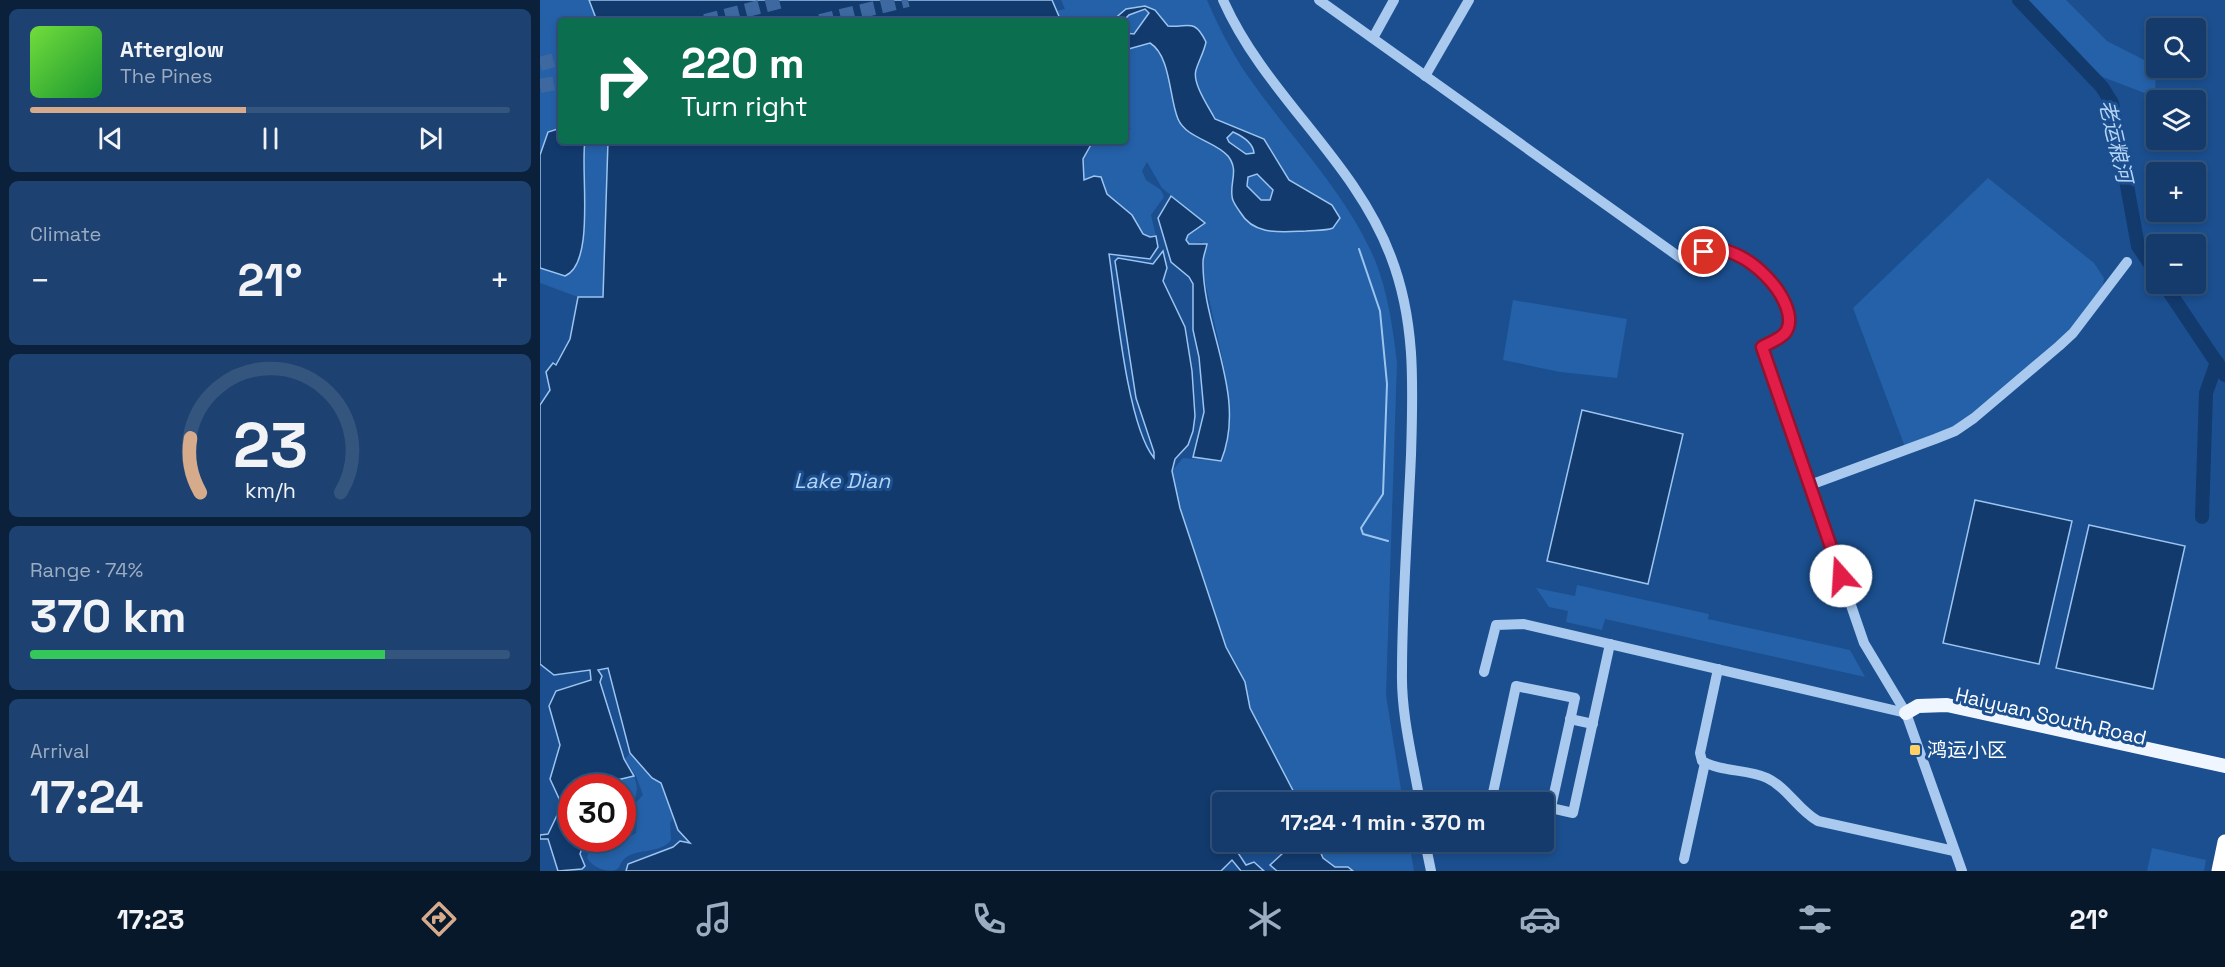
<!DOCTYPE html>
<html lang="en">
<head>
<meta charset="utf-8">
<style>
  :root { --surface:#143b6b; --page:#1d4271; --text:#f1f3f6; --muted:#9dadc1; --line:#33557e; --accent:#d6ab8b }
  body { margin:0; font-family:"Space Grotesk","Noto Sans SC",sans-serif; background:var(--page); color:var(--text); height:100vh; display:flex; flex-direction:column; font-size:22px; white-space:nowrap }
  * { box-sizing:border-box; margin:0 }
  p { font-size:20px; color:var(--muted) }
  .icon { flex:none; width:33px; height:33px; fill:none; stroke:currentColor; stroke-width:2; stroke-linecap:round; stroke-linejoin:round }
  .map { position:relative; flex:1; overflow:hidden }
  .sheet { display:flex; flex-direction:column; gap:9px; padding:9px; background:#0b203b; width:540px }
  .sheet>* { flex:none }
  .top-card { position:absolute; left:18px; top:18px; width:570px; height:126px; border-radius:6px; box-shadow:0 3px 9px #0003,0 0 0 2px var(--line); background:#0b6e4f; color:#fff; overflow:hidden }
  .fabs { position:absolute; left:1606px; top:18px; display:grid; gap:12px }
  .fabs a { display:grid; place-items:center; width:60px; height:60px; border-radius:6px; background:var(--surface); box-shadow:0 3px 9px #0003,0 0 0 2px var(--line); font-size:30px }
  .speed { position:absolute; left:18px; top:774px; display:flex; gap:12px; font-size:30px; font-weight:700; text-align:center }
  .speed>* { display:grid; place-content:center; width:78px; height:78px; border-radius:50%; background:var(--surface); box-shadow:0 3px 9px #0003,0 0 0 2px var(--line); line-height:1 }
  .speed .limit { border:9px solid #d22; background:#fff; color:#111 }
  .pin { position:absolute; display:grid; place-items:center; width:51px; height:51px; color:#fff; margin:-26px; border:3px solid #fff; border-radius:50%; box-shadow:0 2px 6px #0007 }
  .me { position:absolute; width:66px; margin:-33px; rotate:341deg; stroke-linejoin:round; filter:drop-shadow(0 0 4px #0008) }
  .turn { display:flex; align-items:center; gap:21px; height:126px; padding:0 24px; font-size:27px }
  .turn .icon { width:78px; height:78px; stroke-width:2.5 }
  .turn b { display:block; font-size:42px; line-height:51px }
  .big { font-size:45px; font-weight:600; line-height:1.1 }
  .sheet .tile { flex:1; display:flex; flex-direction:column; justify-content:center; gap:9px; min-width:0; padding:0 21px; border-radius:9px; background:var(--page) }
  .sheet .dial { align-items:center; gap:0 }
  .dial svg { height:156px; overflow:visible; fill:none; stroke:var(--line); stroke-width:7; stroke-linecap:round; text-anchor:middle }
  .dial text { fill:var(--text); stroke:none }
  .song { display:flex; align-items:center; gap:18px }
  .cover { width:72px; height:72px; border-radius:9px; background:linear-gradient(135deg,hsl(100 70% 55%),hsl(130 70% 35%)) }
  .played { height:6px; border-radius:3px; background:linear-gradient(90deg,var(--accent) 45%,var(--line) 45%) }
  .keys { display:flex; justify-content:space-around; direction:ltr }
  .heat { display:flex; justify-content:space-between; align-items:center; font-size:33px; direction:ltr }
  .charge { height:9px; border-radius:4px; background:linear-gradient(90deg,#34c759 74%,var(--line) 0) }
  .trip { position:absolute; left:672px; top:792px; width:342px; height:60px; border-radius:6px; background:var(--surface); box-shadow:0 3px 9px #0003,0 0 0 2px var(--line); font-weight:600; line-height:60px; text-align:center }
  .dock { display:flex; height:96px; justify-content:space-around; align-items:center; background:#08182b; color:var(--muted) }
  .dock .icon { width:42px; height:42px }
  .dock .active { color:var(--accent) }
  .dock b { font-size:27px; color:var(--text) }
  main { display:flex; flex:1; min-height:0 }
  .map>svg:first-child { display:block }
  .green { fill:#2461a8 }
  .water { fill:#123a6d; stroke:#9cc4f0; stroke-width:1.5; fill-rule:evenodd }
  .lines { fill:none; stroke-linecap:round; stroke-linejoin:round }
  .stream { stroke:#9cc4f0; stroke-width:2 }
  .river { stroke:#123a6d; stroke-width:14 }
  .major-tunnel { stroke:#3d69a0; stroke-width:14; stroke-dasharray:14 7; stroke-linecap:butt }
  .minor { stroke:#a9c9ee; stroke-width:10 }
  .major { stroke:#f0f6ff; stroke-width:14 }
  .highway { stroke:#fff; stroke-width:15 }
  .route-casing { stroke:#92132f; stroke-width:15 }
  .route { stroke:#e11d48; stroke-width:10 }
  .poi-dot { fill:#ffd166; stroke:#1b4f8f; stroke-width:2 }
  .labels { text-anchor:middle; dominant-baseline:central; stroke-width:6; stroke-linejoin:round; paint-order:stroke }
  .street-label { font-size:20px; fill:#fff; stroke:#1b4f8f }
  .poi-label { font-size:20px; fill:#fff; stroke:#1b4f8f; text-anchor:start }
  .water-label { font-size:21px; font-style:italic; fill:#b5d3f5; stroke:#1b4f8f }
</style>
</head>
<body>
<main>
<section class="sheet">
<div class="tile">
<div class="song"><i class="cover"></i><div><b>Afterglow</b><p>The Pines</p></div></div>
<div class="played"></div>
<div class="keys"><svg class="icon" aria-label="previous" viewBox="0 0 24 24"><path d="M18 5L8 12l10 7zM5 5v14"/></svg><svg class="icon" aria-label="pause" viewBox="0 0 24 24"><path d="M8 5v14M16 5v14"/></svg><svg class="icon" aria-label="next" viewBox="0 0 24 24"><path d="M6 5l10 7-10 7zM19 5v14"/></svg></div>
</div>
<div class="tile"><p>Climate</p>
<div class="heat"><a>−</a><b class="big">21°</b><a>+</a></div>
</div>
<div class="tile dial"><svg viewBox="0 0 100 80">
<path d="M14 69A42 42 0 1 1 86 69"/>
<path d="M14 69A42 42 0 0 1 9 41" stroke="#d6ab8b"/>
<text x="50" y="56" font-size="32" font-weight="700">23</text>
<text x="50" y="72" font-size="11">km/h</text>
</svg></div>
<div class="tile"><p>Range · 74%</p><b class="big">370 km</b><div class="charge"></div></div>
<div class="tile"><p>Arrival</p><b class="big">17:24</b></div>
</section>
<div class="map">
<svg width="1685" height="871" viewBox="0 0 1685 871">
  <rect width="100%" height="100%" fill="#1b4f8f"/>
  <g class="green">
    <path d="M0,0H49L57,21H21V141H68L63,297H38L0,283Z"/>
    <path d="M521,0H667C677,24 689,47 703,69C746,133 804,188 835,260C848,293 853,328 857,363L846,695L863,802H759L710,708L705,682L686,647L640,508L632,471L643,458L681,461C701,412 680,353 670,303C666,286 660,267 666,250L662,242L649,244L646,240L648,235L665,223L622,188L607,162L602,171L606,180L621,190L624,197L611,215L616,236C599,239 598,223 590,213C584,206 574,202 568,196C563,190 564,181 558,175L544,180L543,159L553,141H585V136L591,128L585,125V21H521L516,11L525,9Z"/>
    <path d="M1487,0H1526L1567,41L1616,66L1615,97L1552,73Z"/>
    <path d="M1448,178L1554,263L1564,278L1562,293L1526,335L1433,416L1407,433L1365,447L1313,308Z"/>
    <path d="M973,300L1087,319L1077,378L1020,372L963,360Z"/>
    <path d="M1037,585L1169,614L1168,619L1310,650L1325,677L1065,619L1062,630L1026,622L1028,611L1009,607L996,588L1035,596Z"/>
    <path d="M90,753L112,778L121,783L133,818L130,823L131,840C121,854 96,848 84,859C79,864 80,871 71,871C62,871 52,866 47,858L52,839L81,841L96,833L97,820L91,808L103,795L96,776L85,759Z"/>
    <path d="M94,776C100,792 96,802 83,812L82,788H62L77,780Z"/>
    <path d="M25,795L31,796V822L23,809Z"/>
    <path d="M776,842H869L874,871H813L808,867H795L783,858Z"/>
    <path d="M1612,848L1666,860L1664,871H1607Z"/>
  </g>
  <g class="water">
    <path d="M49,0H512L521,21H57Z"/>
    <path d="M605,6L615,10L628,26C648,28 654,17 666,42C664,52 659,60 656,70C652,83 668,106 675,119L724,139L749,180L792,205L800,218L793,228C785,231 774,230 766,231C741,232 714,236 700,212C697,207 692,202 692,196C690,181 699,170 688,156C675,141 646,138 638,119C629,98 631,56 610,43L585,50V33L594,34L609,13L605,9L589,15L583,21H572L586,9ZM693,132C702,136 713,142 714,153L706,154L689,142L687,138ZM717,174L733,190L730,200H721L707,186L708,177Z"/>
    <path d="M21,128V141H45C40,170 56,263 25,276L0,268V155L8,132Z"/>
    <path d="M68,141H553L543,159L544,180L554,176L561,177L567,194L592,215L603,234L610,237L616,236L618,247L610,259L569,254C576,301 587,425 614,458V452L596,398L575,261L578,258L613,264L623,251L627,268L623,281L645,327L652,371L655,416L653,431L648,445L635,459L632,471L640,508L686,647L705,682L710,708L759,802H682V842H711L698,853L706,865L714,862L724,871H701L692,860L681,871H86L88,864L133,847L140,841L150,843L138,830L121,783L112,778L90,753L68,668L58,670L62,676L60,682L84,759L94,776L77,780L62,787L32,788L31,796L25,795L23,809L31,822L32,838L45,839L40,854L45,866L42,869L18,871L8,839H0V835L8,834L22,805L10,779L20,745L9,706L16,691L51,680L50,670L14,675L0,664V405L10,390L6,372L13,363L16,365L30,339L38,297H63Z"/>
    <path d="M631,196L665,223L648,235L646,240L649,244H667C666,250 663,256 663,262C662,328 708,395 681,461L653,457L664,412L659,357L653,330V284L649,277L631,262L618,218Z"/>
    <path d="M1042,410L1143,434L1108,584L1007,561Z"/>
    <path d="M1435,500L1532,521L1499,664L1403,643Z"/>
    <path d="M1549,525L1645,546L1613,689L1516,668Z"/>
    <path d="M755,842H776L783,858L795,867H808L813,871H737L730,865Z"/>
  </g>
  <g class="lines">
    <path class="stream" d="M819,249L840,311L847,384L843,494L821,528L823,534L848,541"/>
    <g class="river">
      <path d="M1479,0L1562,87L1572,103L1598,246L1617,274"/>
      <path d="M1624,284L1685,375"/>
      <path d="M1662,517L1666,393L1677,362"/>
    </g>
    <g class="major-tunnel">
      <path d="M165,21L246,0"/>
      <path d="M280,21L368,0"/>
      <path d="M0,64L21,58"/>
      <path d="M0,86L21,82"/>
    </g>
    <g class="minor">
      <path d="M683,0C725,95 815,160 851,257C876,322 873,387 871,455C868,527 862,600 862,672C861,715 873,760 880,802"/>
      <path d="M779,0L1149,264C1157,258 1166,249 1177,248C1206,248 1257,298 1248,329C1245,338 1230,343 1222,347L1324,643L1366,713L1422,871"/>
      <path d="M833,38L854,0"/>
      <path d="M885,76L929,0"/>
      <path d="M1270,485L1395,439L1415,431L1434,418L1519,346L1533,333L1587,262"/>
      <path d="M1178,669L1160,753L1162,761C1181,772 1207,769 1227,778C1248,788 1258,810 1278,821L1414,851"/>
      <path d="M944,672L956,625L984,624L1366,713"/>
      <path d="M1030,719L1053,724"/>
      <path d="M951,802L976,686L1035,698L1008,821L1004,820"/>
      <path d="M1011,808L1033,813L1070,644"/>
      <path d="M885,842L891,871"/>
      <path d="M1144,859L1165,763"/>
    </g>
    <path class="major" d="M1366,713L1378,706L1407,705L1685,766"/>
    <path class="highway" d="M1679,871L1685,842"/>
  </g>
  <g class="lines">
    <defs>
      <path id="route" d="M1164,252C1201,236 1266,306 1245,333C1240,339 1229,343 1222,347L1301,576"/>
    </defs>
    <use href="#route" class="route-casing"/>
    <use href="#route" class="route"/>
  </g>
  <rect class="poi-dot" x="1369" y="744" width="12" height="12" rx="3"/>
  <g class="labels">
    <g class="street-label">
      <text transform="translate(1511 716) rotate(13)">Haiyuan South Road</text>
    </g>
    <g class="poi-label">
      <text x="1387" y="750">鸿运小区</text>
    </g>
    <g class="water-label">
      <text transform="translate(1576 141) rotate(77)">老运粮河</text>
      <text x="302" y="480">Lake Dian</text>
    </g>
  </g>
</svg>
<div class="fabs">
<a><svg class="icon" aria-label="search" viewBox="0 0 24 24"><circle cx="10" cy="10" r="6"/><path d="M15 15l6 6"/></svg></a>
<a><svg class="icon" aria-label="layers" viewBox="0 0 24 24"><path d="M12 4l9 5-9 5-9-5zM3 14l9 5 9-5"/></svg></a>
<a>+</a>
<a>−</a>
</div>
<div class="speed"><div class="limit">30</div></div>
<div class="pin" style="left:1164px;top:252px;background:#d93025"><svg class="icon" aria-label="arrive" viewBox="0 0 24 24"><path d="M6 21V4h12l-3 4 3 4H6"/></svg></div>
<svg class="me" style="left:1301px;top:576px" viewBox="-20 -20 40 40"><circle r="19" fill="#fff"/><path d="M0-13L10 11 0 6-10 11z" fill="#e11d48"/></svg>
<div class="trip">17:24 · 1 min · 370 m</div>
<div class="top-card">
<div class="turn"><svg class="icon" aria-label="right" viewBox="0 0 24 24"><path d="M7 20v-9h11M14 6l5 5-5 5"/></svg><div><b>220 m</b>Turn right</div></div>
</div>
</div>
</main>
<nav class="dock">
<b>17:23</b>
<svg class="icon active" aria-label="directions" viewBox="0 0 24 24"><path d="M12 3l9 9-9 9-9-9zM9 14v-3h6M13 9l2 2-2 2"/></svg>
<svg class="icon" aria-label="music" viewBox="0 0 24 24"><path d="M9 18V5l10-2v13"/><circle cx="6" cy="18" r="3"/><circle cx="16" cy="16" r="3"/></svg>
<svg class="icon" aria-label="phone" viewBox="0 0 24 24"><path d="M5 4h4l2 5-3 2q2 4 5 5l2-3 5 2v4C11 20 4 13 5 4z"/></svg>
<svg class="icon" aria-label="climate" viewBox="0 0 24 24"><path d="M12 3v18M4 7l16 10M4 17L20 7"/></svg>
<svg class="icon" aria-label="car" viewBox="0 0 24 24"><path d="M5 17H2v-5l4-1 3-4h7l3 4 3 1v5h-3M9 17h6M6 11h13"/><circle cx="7" cy="17" r="2"/><circle cx="17" cy="17" r="2"/></svg>
<svg class="icon" aria-label="filters" viewBox="0 0 24 24"><path d="M4 7h16M4 17h16"/><circle cx="9" cy="7" r="2"/><circle cx="15" cy="17" r="2"/></svg>
<b>21°</b>
</nav>
</body>
</html>
